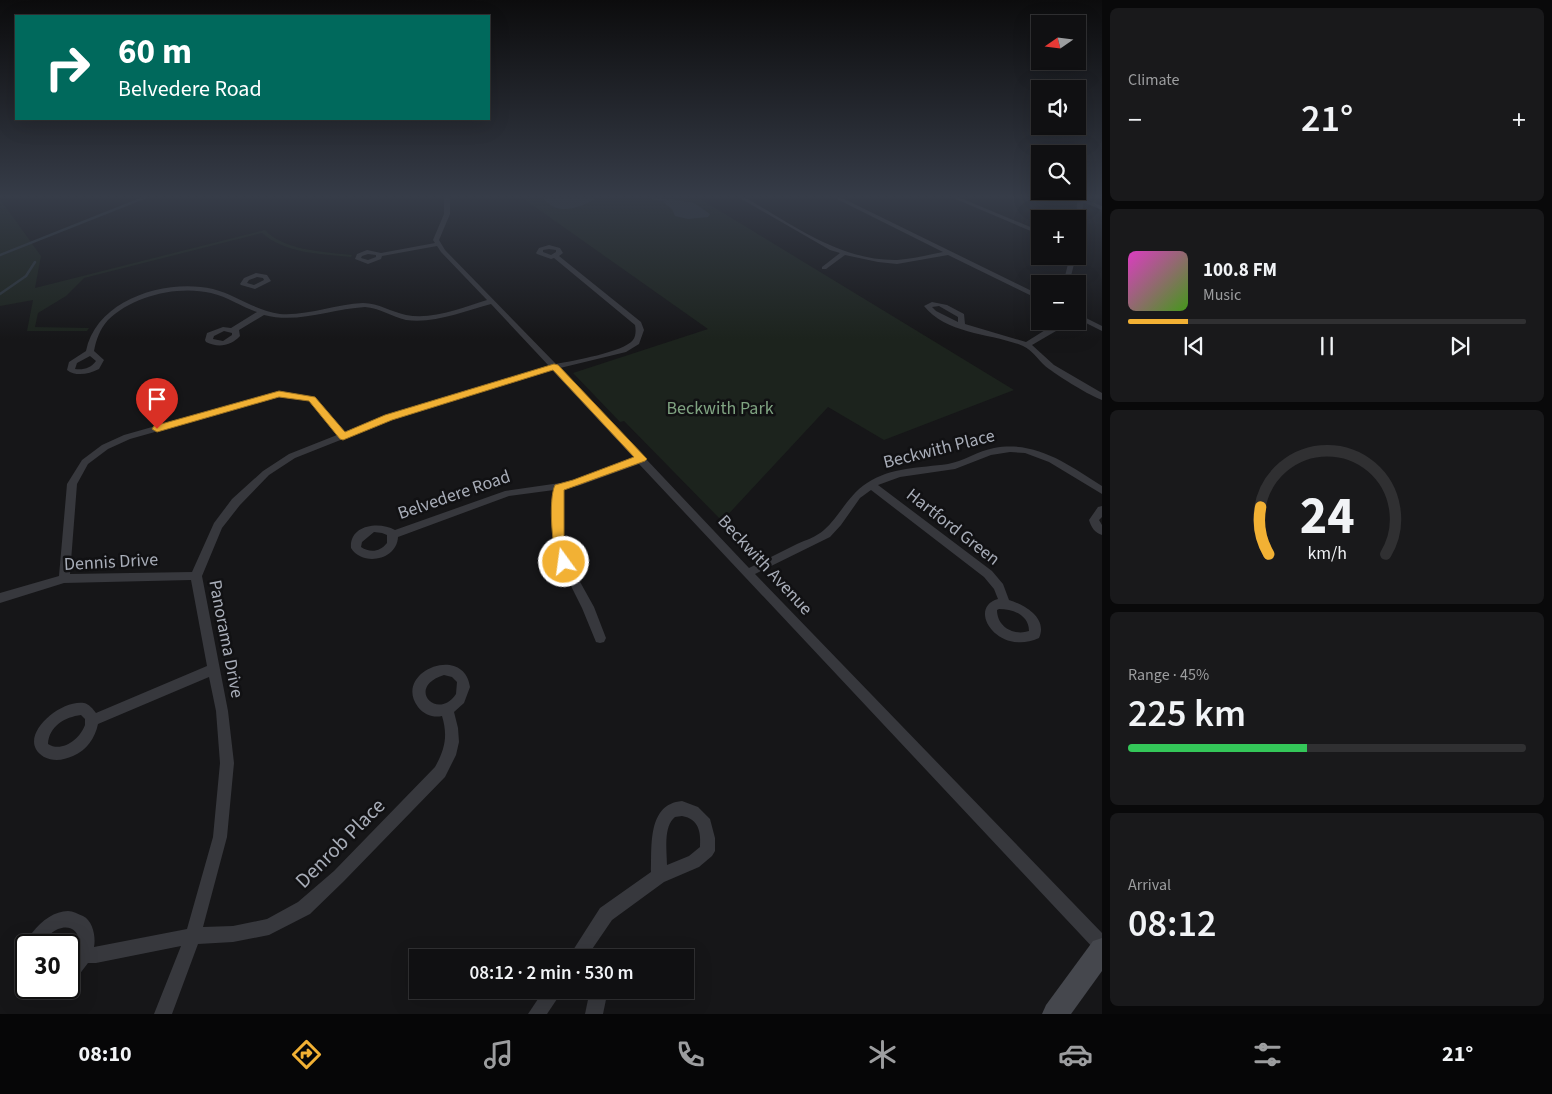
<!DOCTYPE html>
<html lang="en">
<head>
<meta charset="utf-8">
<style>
  :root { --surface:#101012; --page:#19191b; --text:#f1f3f6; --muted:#9c9d9f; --line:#303032; --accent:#f2b134 }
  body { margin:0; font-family:"Source Sans 3",sans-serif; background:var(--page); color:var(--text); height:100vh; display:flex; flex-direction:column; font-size:19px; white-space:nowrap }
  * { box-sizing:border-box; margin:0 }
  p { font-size:16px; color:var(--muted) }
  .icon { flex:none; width:28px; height:28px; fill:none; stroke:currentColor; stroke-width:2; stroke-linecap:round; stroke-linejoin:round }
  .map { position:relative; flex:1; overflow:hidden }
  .panel { display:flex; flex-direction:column; gap:8px; padding:8px; background:#09090a; width:450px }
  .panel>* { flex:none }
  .top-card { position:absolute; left:15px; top:15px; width:475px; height:105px; border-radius:0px; box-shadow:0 5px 20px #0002,0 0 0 1px var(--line); background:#00695c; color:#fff; overflow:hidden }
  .needle { width:32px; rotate:256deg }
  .fabs { position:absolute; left:1031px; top:15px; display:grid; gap:10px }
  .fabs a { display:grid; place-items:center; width:55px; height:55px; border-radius:0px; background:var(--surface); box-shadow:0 5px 20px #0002,0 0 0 1px var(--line); font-size:25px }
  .speed { position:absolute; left:15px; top:934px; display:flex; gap:10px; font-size:25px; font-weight:700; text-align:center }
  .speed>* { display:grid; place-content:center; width:65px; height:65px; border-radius:50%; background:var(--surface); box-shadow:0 5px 20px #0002,0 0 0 1px var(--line); line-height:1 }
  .speed .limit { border:2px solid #111; border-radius:8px; background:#fff; color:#111 }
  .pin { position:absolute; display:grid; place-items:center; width:42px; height:42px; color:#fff; margin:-51px -21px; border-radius:50% 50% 50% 0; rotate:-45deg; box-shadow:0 0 5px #0007 }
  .pin .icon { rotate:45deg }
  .me { position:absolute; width:55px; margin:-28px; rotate:346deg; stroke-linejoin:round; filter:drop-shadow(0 0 4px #0008) }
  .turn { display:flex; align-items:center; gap:18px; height:105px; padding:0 20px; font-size:22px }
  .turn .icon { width:65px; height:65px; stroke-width:2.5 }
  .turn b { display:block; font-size:35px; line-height:42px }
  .big { font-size:38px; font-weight:600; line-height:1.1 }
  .panel .tile { flex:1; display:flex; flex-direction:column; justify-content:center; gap:8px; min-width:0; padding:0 18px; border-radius:8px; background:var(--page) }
  .panel .dial { align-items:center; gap:0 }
  .dial svg { height:130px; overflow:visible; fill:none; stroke:var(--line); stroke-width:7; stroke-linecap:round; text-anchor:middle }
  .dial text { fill:var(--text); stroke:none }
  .song { display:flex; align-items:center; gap:15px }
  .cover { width:60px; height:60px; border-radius:8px; background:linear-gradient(135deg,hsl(310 70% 55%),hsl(100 70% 35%)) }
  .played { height:5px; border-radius:2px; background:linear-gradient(90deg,var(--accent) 15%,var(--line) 15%) }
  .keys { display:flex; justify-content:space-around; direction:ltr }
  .heat { display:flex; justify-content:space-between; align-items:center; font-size:28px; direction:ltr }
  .charge { height:8px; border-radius:4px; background:linear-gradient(90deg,#34c759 45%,var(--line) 0) }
  .trip { position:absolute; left:409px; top:949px; width:285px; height:50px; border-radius:0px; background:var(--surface); box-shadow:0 5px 20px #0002,0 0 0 1px var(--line); font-weight:600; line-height:50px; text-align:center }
  .tab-bar { display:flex; height:80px; justify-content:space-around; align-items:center; background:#060607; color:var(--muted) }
  .tab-bar .icon { width:35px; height:35px }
  .tab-bar .active { color:var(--accent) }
  .tab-bar b { font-size:22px; color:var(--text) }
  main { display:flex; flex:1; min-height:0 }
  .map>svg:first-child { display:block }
  .green { fill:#1c231d }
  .water { fill:#2c353c }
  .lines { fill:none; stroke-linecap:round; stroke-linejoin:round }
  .stream { stroke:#2c353c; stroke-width:2.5 }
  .minor { fill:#37383d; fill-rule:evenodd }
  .secondary { fill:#45474d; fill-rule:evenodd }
  .route { fill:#f2b134; stroke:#9d7322 }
  .labels { text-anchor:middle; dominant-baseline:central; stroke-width:5; stroke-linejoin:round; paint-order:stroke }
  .park-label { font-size:18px; fill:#7fa381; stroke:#111113 }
  .street-label { font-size:18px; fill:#a8adb8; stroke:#111113 }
  .near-street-label { font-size:21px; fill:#a8adb8; stroke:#111113 }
</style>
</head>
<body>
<main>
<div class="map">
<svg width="1102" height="1014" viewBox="0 0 1102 1014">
  <rect width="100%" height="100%" fill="#161618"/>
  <g class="green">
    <path d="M521,197H697L1014,390L884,440L828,407L722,521L624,421L620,422L573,373L708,329Z"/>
    <path d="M0,199L41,256L35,288L265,230C284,251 326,252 352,255L351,257C322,254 286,254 262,233L84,278L66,296L38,313L35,327L89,328L87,331H27L33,300L0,306Z"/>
  </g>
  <g class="water">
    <path d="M541,197H597C587,205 567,213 554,207C550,205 545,200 541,197Z"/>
    <path d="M670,199L694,203L710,214L708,217L688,219L675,216L672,209L663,202Z"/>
  </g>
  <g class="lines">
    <g class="stream">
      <path d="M647,197L666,200"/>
      <path d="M0,255L146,197"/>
      <path d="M0,294L26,276L35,262"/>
    </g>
    <g class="minor">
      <path d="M444,197H450V214L439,240L445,250L556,364C572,361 624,352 633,340C636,336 636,330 635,325L554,258L551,259L537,254L536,253L539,248L549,245L560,248L563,253L559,256L641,322L644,330L639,344L626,352L560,368L749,568C765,560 781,552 797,544C806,540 816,537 824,530C840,516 848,495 867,483C891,467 920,468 948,464C964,461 978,451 994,448C1036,440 1069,465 1102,486V494L1049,462L1025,453L1010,452L991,455L955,469L900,477L878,485L992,571L1003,584L1009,600C1025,605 1048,618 1039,638C998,657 966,608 998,599L994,589L984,577L871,490L860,498L841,525L830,537L755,574L1102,933V953L1096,951L639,464L578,486L564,489L563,540L569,562L594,607L606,638L604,642L600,643L596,642L582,608L559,562L553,540L554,490L509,496L398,537C397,560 363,567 351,548C349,525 379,521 395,530L505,491L574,481L634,458L552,370L391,420L295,458L269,475L240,505L222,528L202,576L228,711L234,763L227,837L203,927L233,926L267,919L298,902L334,871L435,767C445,749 448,736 442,716C434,718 424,715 418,707C392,672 464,643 470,687L464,703L454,712L458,728L459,742L456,755L445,777L344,881L310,914L269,935L233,942L198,944L172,1014H154L181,946L96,963H88L75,980L69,982V961C73,956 78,951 79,944C80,931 70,924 58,929C50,933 45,939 40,945H26V988H55L53,994C43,998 33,998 24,993C0,974 34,911 68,911C73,911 78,914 83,916C93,921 96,937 94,947L187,929L213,837L220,763L216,711L209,677L98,724C95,738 87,750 73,756C64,760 54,762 44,757C14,739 59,699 84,703C89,704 93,709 96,713L207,666L191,580L64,583L0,603V593L59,576L67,484L82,460L102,445L124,435L279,391L315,397L344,432L385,416L549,366L491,304C464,311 434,324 406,320C392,317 380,308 365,307C331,309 298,324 264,315L239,330L240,336C231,346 218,348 206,342L205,340L207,333L223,327L231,328L257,312C242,307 228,297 211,293C178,285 132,296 108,320C100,329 96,340 94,351L104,360L99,369C89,374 76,377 67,370L69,362L86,351C96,299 167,278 213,289C236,295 256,311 280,314C308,316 335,304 363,303C379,303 391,312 406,315C433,320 462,308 487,300L441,252L437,246L382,256L381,259L368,264L355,259L357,254L367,250L381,253L435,243L433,240L444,214ZM549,249L556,250V252L551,255L543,252V250ZM368,254L376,255V257L368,260L361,258L362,256ZM224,331L232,333V335L223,341L213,339L214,336ZM90,356L96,361C91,368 84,370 75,369L77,363ZM279,397L309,401L337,435L289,454L263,471L232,499L214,523L192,572L70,574L77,484L88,464L108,449L130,439ZM374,532L382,533L387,535V543C380,552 370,553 361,547L362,542ZM999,609C1013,609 1029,615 1029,631C1014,636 997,627 997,610ZM444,675L452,677L457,682L456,694C437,722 405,687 444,675ZM81,715L85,719V725C80,739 62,753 48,744C49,726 65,717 81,715Z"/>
      <path d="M738,197H744C792,224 840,261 897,260C912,259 927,255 943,252L833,197H840L1040,295V300L948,255L897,264L878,262L845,255L826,269H822V267L840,253L830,250Z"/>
      <path d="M951,197H958L1040,231V235Z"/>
      <path d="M1071,197H1078L1102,206V210L1085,203L1083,204L1081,229L1078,231V219H1076L1077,203L1080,201Z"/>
      <path d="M1070,256H1076L1069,284H1063Z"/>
      <path d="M256,273L267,275L271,281L255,289L241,285L240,284L244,278ZM257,277L263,278L264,280L254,285L247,283L249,280Z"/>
      <path d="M932,302L947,305L964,314L965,324L1026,342L1050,327L1056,321H1063L1056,331L1032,345L1054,365L1102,393V400C1090,396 1060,377 1049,369C1040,363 1033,350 1023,346C992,333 947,335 924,306ZM939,306L958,317V322L936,311L932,307Z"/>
      <path d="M1078,314L1102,326V331L1078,319Z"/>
      <path d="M1102,506V517L1099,520L1102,525V535C1095,533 1091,527 1089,520L1098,507Z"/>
      <path d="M682,801L698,807L710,819L715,838V851L712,856L699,867L664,882L612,920L586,958H568L600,908L651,872C652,847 647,804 682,801ZM682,816C699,819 701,832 700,847L689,856L667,865C667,850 663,827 675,817Z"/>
      <path d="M544,990H563L547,1014H528Z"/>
      <path d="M590,990H608L603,1014H585Z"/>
    </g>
    <path class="secondary" d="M1102,938V971L1071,1014H1042L1046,1005L1093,941Z"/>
  </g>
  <linearGradient id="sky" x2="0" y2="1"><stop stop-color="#0c0c0d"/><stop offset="0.58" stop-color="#363c48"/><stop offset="1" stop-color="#363c48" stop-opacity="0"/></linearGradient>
  <rect width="1102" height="339" fill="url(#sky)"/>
  <path class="route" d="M554,364L558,365L647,459L645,461L564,490V540L570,562L568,565H559C552,550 548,500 555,485L573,480L634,457L553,370L392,420L343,440L340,439L309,401L279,397L157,432L152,429L154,426L279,391L315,397L345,432L385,415Z"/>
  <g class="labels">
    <g class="park-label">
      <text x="720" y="408">Beckwith Park</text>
    </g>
    <g class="street-label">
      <text transform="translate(939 449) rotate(-14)">Beckwith Place</text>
      <text transform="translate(454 495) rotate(-19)">Belvedere Road</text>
      <text transform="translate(953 527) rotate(38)">Hartford Green</text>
      <text transform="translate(111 562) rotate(-3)">Dennis Drive</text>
      <text transform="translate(765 565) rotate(47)">Beckwith Avenue</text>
      <text transform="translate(226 639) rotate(79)">Panorama Drive</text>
    </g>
    <g class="near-street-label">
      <text transform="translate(340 843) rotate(-45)">Denrob Place</text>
    </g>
  </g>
</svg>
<div class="fabs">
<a><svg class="needle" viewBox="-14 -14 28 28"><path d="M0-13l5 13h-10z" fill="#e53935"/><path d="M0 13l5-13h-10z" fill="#9c9d9f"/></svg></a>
<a><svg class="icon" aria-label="sound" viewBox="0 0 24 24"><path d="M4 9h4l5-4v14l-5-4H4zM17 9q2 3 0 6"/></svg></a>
<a><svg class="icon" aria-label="search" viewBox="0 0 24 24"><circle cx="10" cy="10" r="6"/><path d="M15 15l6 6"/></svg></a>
<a>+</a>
<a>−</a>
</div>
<div class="speed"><div class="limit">30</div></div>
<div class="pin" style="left:157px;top:429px;background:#d93025"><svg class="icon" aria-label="arrive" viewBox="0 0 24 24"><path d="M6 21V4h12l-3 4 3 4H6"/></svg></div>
<svg class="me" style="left:564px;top:562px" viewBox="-20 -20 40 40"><circle r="17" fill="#f2b134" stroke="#fff" stroke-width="3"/><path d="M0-11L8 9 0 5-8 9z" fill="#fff"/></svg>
<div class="trip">08:12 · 2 min · 530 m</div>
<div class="top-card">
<div class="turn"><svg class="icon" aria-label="right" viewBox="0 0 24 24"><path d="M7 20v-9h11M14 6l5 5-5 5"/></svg><div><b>60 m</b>Belvedere Road</div></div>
</div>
</div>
<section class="panel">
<div class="tile"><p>Climate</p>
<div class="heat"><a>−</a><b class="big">21°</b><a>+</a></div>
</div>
<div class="tile">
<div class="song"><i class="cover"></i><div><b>100.8 FM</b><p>Music</p></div></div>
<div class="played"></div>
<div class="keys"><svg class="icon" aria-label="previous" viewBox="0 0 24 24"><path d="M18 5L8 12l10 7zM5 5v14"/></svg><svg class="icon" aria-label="pause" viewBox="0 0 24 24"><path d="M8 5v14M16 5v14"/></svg><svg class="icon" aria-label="next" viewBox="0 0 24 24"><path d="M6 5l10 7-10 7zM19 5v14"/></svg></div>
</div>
<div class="tile dial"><svg viewBox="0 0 100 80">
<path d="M14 69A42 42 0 1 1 86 69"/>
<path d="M14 69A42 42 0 0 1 9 40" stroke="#f2b134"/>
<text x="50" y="56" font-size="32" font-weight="700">24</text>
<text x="50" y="72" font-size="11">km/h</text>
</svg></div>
<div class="tile"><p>Range · 45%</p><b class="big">225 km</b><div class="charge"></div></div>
<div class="tile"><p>Arrival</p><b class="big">08:12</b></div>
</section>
</main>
<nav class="tab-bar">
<b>08:10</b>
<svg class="icon active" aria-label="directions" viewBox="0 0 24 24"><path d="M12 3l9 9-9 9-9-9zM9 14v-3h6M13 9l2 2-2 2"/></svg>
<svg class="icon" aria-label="music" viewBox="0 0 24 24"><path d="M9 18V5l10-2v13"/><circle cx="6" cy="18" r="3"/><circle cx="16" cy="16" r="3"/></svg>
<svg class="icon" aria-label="phone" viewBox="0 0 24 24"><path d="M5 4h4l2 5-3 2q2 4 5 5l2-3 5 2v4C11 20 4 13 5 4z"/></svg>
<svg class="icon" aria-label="climate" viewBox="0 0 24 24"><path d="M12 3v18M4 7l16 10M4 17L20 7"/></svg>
<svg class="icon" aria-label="car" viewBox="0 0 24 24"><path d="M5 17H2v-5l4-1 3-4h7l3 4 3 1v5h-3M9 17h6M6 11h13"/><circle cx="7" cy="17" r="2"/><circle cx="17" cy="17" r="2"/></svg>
<svg class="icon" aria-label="filters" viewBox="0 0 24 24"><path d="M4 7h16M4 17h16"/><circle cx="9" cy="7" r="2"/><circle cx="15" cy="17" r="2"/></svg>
<b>21°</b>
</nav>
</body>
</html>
